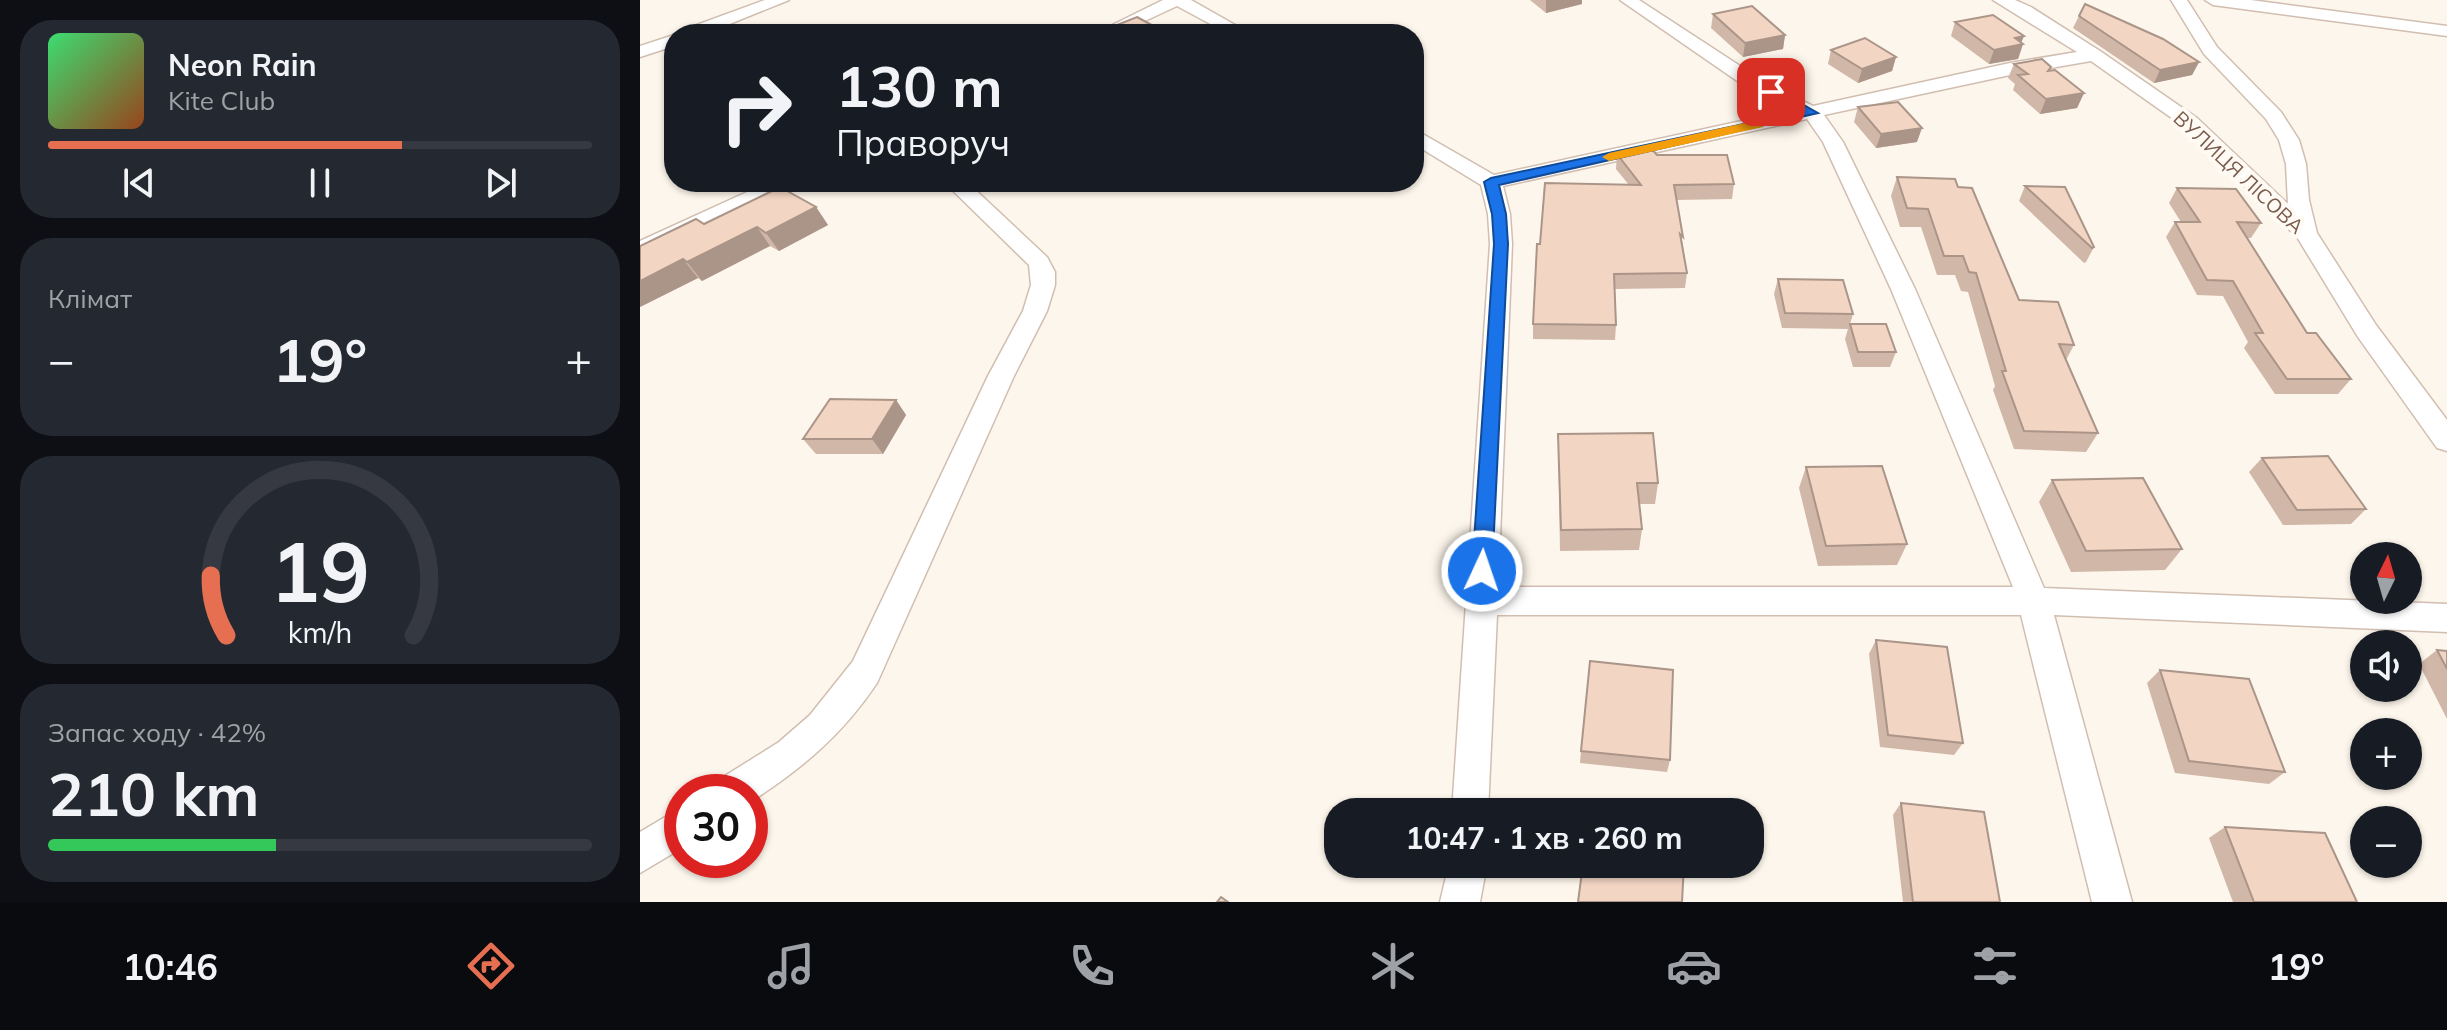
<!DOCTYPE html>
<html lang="uk">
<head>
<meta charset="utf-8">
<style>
  :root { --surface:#171b24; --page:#242831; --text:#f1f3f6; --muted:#9ea1a6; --line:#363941; --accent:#e76f51 }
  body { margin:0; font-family:Mulish,sans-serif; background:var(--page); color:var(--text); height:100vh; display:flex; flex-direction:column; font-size:30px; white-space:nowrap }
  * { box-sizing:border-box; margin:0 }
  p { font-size:26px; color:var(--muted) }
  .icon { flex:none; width:44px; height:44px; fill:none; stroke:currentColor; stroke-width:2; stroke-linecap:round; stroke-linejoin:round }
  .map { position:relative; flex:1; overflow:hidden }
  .sheet { display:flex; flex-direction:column; gap:20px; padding:20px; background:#0d0f14; width:640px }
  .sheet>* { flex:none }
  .banner { position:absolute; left:24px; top:24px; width:760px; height:168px; border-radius:32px; box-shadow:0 2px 6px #0004; background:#171b24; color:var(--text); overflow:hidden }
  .needle { width:52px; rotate:5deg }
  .fabs { position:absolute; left:1710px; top:542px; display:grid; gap:16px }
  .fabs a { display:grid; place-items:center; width:72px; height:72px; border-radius:50%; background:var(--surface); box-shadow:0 2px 6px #0004; font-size:40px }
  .speed { position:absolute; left:24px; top:774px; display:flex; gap:16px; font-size:40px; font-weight:700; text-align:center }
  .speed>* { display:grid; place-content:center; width:104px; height:104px; border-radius:50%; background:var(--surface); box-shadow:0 2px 6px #0004; line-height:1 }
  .speed .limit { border:12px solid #d22; background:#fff; color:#111 }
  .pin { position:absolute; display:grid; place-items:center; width:68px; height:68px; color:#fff; margin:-34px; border-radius:16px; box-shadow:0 4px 12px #0006 }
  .me { position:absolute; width:88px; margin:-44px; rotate:3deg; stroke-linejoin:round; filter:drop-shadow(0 0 6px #0008) }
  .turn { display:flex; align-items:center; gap:28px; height:168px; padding:0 40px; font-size:36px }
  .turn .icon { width:104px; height:104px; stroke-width:2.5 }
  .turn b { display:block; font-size:56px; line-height:68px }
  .big { font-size:60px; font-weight:700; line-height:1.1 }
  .sheet .widget { flex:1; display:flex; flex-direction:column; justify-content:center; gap:12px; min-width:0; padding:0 28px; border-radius:32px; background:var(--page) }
  .sheet .dial { align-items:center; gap:0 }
  .dial svg { height:208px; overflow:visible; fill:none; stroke:var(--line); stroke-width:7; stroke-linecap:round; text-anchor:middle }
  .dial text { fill:var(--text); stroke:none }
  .song { display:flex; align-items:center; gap:24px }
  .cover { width:96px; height:96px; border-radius:12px; background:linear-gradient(135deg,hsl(140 70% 55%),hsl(20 70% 35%)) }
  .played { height:8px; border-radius:4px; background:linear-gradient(90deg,var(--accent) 65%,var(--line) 65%) }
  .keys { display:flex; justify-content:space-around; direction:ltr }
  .heat { display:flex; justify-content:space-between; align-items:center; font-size:44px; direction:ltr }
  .charge { height:12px; border-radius:6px; background:linear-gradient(90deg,#34c759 42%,var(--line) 0) }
  .trip { position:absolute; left:684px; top:798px; width:440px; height:80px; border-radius:32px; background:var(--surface); box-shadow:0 2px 6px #0004; font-weight:700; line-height:80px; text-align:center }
  .dock { display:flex; height:128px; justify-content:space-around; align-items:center; background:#090b0e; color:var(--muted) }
  .dock .icon { width:56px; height:56px }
  .dock .current { color:var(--accent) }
  .dock b { font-size:36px; color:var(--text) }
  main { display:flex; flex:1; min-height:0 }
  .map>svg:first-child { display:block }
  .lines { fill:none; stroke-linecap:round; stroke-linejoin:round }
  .street-casing { stroke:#d1beb0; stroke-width:3 }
  .street { fill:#fff; fill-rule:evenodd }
  .wall { fill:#d1b7a8 }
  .shaded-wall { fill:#aa9588 }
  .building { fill:#f3d5c3; stroke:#aa9588; stroke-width:2 }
  .route { fill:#1a73e8; stroke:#114b97; stroke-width:2 }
  .slow { fill:#f59e0b }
  .labels { text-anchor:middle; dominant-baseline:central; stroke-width:8; stroke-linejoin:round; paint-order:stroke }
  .far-street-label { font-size:20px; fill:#7a5c4d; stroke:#fffaf3 }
</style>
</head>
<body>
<main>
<section class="sheet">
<div class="widget">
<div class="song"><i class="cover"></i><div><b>Neon Rain</b><p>Kite Club</p></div></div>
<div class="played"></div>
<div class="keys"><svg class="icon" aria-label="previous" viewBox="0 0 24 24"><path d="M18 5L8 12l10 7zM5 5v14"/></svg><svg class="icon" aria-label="pause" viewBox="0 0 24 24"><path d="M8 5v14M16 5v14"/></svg><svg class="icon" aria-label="next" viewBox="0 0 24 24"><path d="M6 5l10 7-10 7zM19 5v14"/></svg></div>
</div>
<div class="widget"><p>Клімат</p>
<div class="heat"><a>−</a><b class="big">19°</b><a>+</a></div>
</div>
<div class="widget dial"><svg viewBox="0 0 100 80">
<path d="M14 69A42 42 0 1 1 86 69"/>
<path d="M14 69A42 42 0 0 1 8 46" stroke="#e76f51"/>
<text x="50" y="56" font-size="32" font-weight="700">19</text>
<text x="50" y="72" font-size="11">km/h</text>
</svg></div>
<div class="widget"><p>Запас ходу · 42%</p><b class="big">210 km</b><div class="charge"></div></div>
</section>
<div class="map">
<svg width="1807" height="902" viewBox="0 0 1807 902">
  <rect width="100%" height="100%" fill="#fdf6ec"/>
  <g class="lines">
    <defs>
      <g id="street">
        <path d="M125,0H149L65,34H40L43,30Z"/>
        <path d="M523,0H551L611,34H589L537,6L477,34H454Z"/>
        <path d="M980,0H999L1117,77L1173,106L1370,63L1437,52L1353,0H1375L1391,7L1460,51L1557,118L1648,204L1646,164L1639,140L1626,119L1564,54L1531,0H1547L1577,47L1641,112L1659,140L1666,164L1669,200L1677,233L1736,325L1807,420V451L1797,448L1718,337L1657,237L1543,126L1451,61L1370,75L1184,115L1203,142L1275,289L1404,588L1807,604V632L1414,615L1492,902H1452L1381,615H857L848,812H812L850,244L848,214L841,185L774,144V129L854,175L1152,110L1103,85ZM1167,119L1183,142L1251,289L1373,587H858L872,244L870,214L863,186Z"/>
        <path d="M1565,0H1611L1807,26V36L1573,5Z"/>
        <path d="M34,35V46L0,57V46Z"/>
        <path d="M129,182H157L154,187L0,257V241Z"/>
        <path d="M304,182H327L407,257L415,272V285L407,311L374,376L237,683C203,734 162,769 110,802V792H75L80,779L139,742L170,715L213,661L348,376L383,311L391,285L389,265Z"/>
        <path d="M42,807V848L0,873V832Z"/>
        <path d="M809,864H847L840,902H800Z"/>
      </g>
    </defs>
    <use href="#street" class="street-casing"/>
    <use href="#street" class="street"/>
  </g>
  <g class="wall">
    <path d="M890,0H942V4L906,13Z"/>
    <path d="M1073,14L1145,35L1143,49L1103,57L1071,28Z"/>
    <path d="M1439,16L1559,62L1552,75L1514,83L1433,28Z"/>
    <path d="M1315,22L1384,36L1381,43L1383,44L1378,59L1349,64L1311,36Z"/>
    <path d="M1191,50L1256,57L1252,71L1218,83L1188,64Z"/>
    <path d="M1374,64L1410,71L1444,93L1437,108L1400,114L1373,90L1375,84L1368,78Z"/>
    <path d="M1218,107L1277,142L1236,148L1214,122Z"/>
    <path d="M977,154L1017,155L1094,184L1092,199L1036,200L1047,273L1045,288L975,289L976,325L975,340L893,339V324L900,244L989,185L976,169Z"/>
    <path d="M1257,177L1318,187L1379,300L1434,345L1426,360L1458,433L1446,452L1374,449L1353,390L1355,386L1328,292L1321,291L1315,275H1297L1281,227H1260L1251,196Z"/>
    <path d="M1385,186L1454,247L1446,262L1444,263L1379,201Z"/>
    <path d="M1537,188L1621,223L1611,238H1607L1667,333L1711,379L1698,394H1635L1604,348L1608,342L1583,296L1557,295L1526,237L1535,222H1541L1529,203Z"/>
    <path d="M176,207L188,225L139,251L130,246L62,281L58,278L0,307L64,224Z"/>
    <path d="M1138,279L1213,314L1210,324L1256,352L1250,367H1213L1205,339L1208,329L1142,328L1134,294Z"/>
    <path d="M256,400L266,415L243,454H176L163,439Z"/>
    <path d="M918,434L1018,483L1015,504H999L1002,529L999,550L920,551Z"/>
    <path d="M1622,458L1726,509L1711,524L1643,525L1609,472Z"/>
    <path d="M1166,467L1267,544L1257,565L1178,566L1159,488Z"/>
    <path d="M1412,480L1542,549L1525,570L1431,572L1399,502Z"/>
    <path d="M1236,640L1323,743L1314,755L1240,747L1229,654Z"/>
    <path d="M1797,650L1807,651V719L1779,664Z"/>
    <path d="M1520,670L1645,772L1629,784L1535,773L1507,683Z"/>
    <path d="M941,751L1030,760L1027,772L940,763Z"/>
    <path d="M1261,803L1360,902H1263L1253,815Z"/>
    <path d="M1585,827L1717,902H1593L1569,838Z"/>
  </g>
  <g class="shaded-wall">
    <path d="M906,0H942V4L906,13Z"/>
    <path d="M1145,35L1143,49L1103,57L1105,43Z"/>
    <path d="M1384,36L1380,45L1383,44L1378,59L1349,64L1354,50L1375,38Z"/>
    <path d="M1256,57L1252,71L1218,83L1222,69Z"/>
    <path d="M1559,62L1552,75L1514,83L1520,70Z"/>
    <path d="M1444,93L1437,108L1400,114L1406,99Z"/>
    <path d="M1282,128L1277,142L1236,148L1241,134Z"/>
    <path d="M176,207L188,225L139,251L126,233Z"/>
    <path d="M117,227L130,246L62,281L47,262Z"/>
    <path d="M43,259L58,278L0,307V281Z"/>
    <path d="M256,400L266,415L243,454L232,439Z"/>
  </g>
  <g class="building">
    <path d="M1445,4L1523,39L1559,62L1520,70L1439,16Z"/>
    <path d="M1112,6L1145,35L1105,43L1073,14Z"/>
    <path d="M1353,15L1384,36L1375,38L1383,44L1354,50L1315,22Z"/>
    <path d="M497,17L528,34H470L464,30Z"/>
    <path d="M1225,38L1256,57L1222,69L1191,50Z"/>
    <path d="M1402,59L1411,67L1408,71L1415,70L1444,93L1406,99L1378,75L1388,74L1374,64Z"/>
    <path d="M1258,102L1282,128L1241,134L1218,107Z"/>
    <path d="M1010,147L1017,155H1087L1094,184L1034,185L1043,237L1040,234L1047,273L974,274L976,325L893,324L897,244H900L905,183L1001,185L977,154Z"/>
    <path d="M1257,177L1315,179L1318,187L1332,188L1379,300L1418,302L1434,345L1419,344L1458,433L1384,431L1362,371H1366L1336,273L1329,272L1323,256H1304L1288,209L1267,208Z"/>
    <path d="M1385,186L1425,187L1454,247L1452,248Z"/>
    <path d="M140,187L176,207L126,233L117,227L47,262L43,259L0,281V246L56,219L64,224Z"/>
    <path d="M1537,188L1596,189L1621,223L1597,222L1667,333H1676L1711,379H1647L1615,333H1623L1593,281L1567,280L1535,222H1560Z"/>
    <path d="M1138,279L1203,280L1213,314L1145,313Z"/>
    <path d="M1210,324H1246L1256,352H1218Z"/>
    <path d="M190,399L256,400L232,439H163Z"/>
    <path d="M1013,433L1018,483H997L1002,529L921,530L918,434Z"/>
    <path d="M1688,456L1726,509L1657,510L1622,458Z"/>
    <path d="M1242,466L1267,544L1186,546L1166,467Z"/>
    <path d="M1503,478L1542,549L1446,551L1412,480Z"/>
    <path d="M1236,640L1307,647L1323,743L1248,735Z"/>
    <path d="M1797,650L1807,651V669Z"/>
    <path d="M950,661L1033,670L1030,760L941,751Z"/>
    <path d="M1520,670L1609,679L1645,772L1549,761Z"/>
    <path d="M1261,803L1344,812L1360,902H1273Z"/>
    <path d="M1585,827L1685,833L1717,902H1614Z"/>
    <path d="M943,864H1044L1042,902H938Z"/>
    <path d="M581,897L588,902H577Z"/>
  </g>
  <path class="route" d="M1126,89H1135L1178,113L859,185L866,214L868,244L852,571L849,577L842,580L834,577L832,571L854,244L852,214L844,182L851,178L1160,112L1126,94Z"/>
  <path class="slow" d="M1118,120L1123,122V127L969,161L962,157L969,153Z"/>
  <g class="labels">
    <g class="far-street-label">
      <text transform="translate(1599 172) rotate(43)">ВУЛИЦЯ ЛІСОВА</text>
    </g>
  </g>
</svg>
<div class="fabs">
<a><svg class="needle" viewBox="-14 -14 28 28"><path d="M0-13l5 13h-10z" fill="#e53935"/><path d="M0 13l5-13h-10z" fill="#9ea1a6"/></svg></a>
<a><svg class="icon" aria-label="sound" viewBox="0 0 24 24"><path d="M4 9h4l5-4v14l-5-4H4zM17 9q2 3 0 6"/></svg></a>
<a>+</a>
<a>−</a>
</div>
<div class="speed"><div class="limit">30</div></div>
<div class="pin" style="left:1131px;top:92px;background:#d93025"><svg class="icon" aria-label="arrive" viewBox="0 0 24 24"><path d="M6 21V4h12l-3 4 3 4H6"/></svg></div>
<svg class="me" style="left:842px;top:571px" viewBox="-20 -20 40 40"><circle r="17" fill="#1a73e8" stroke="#fff" stroke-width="3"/><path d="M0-11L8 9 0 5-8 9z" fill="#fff"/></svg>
<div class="trip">10:47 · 1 хв · 260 m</div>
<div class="banner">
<div class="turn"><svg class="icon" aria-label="right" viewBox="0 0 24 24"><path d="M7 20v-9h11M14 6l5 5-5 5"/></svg><div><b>130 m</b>Праворуч</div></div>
</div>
</div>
</main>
<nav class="dock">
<b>10:46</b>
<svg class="icon current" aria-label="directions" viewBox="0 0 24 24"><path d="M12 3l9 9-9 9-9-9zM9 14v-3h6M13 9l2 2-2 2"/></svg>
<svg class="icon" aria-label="music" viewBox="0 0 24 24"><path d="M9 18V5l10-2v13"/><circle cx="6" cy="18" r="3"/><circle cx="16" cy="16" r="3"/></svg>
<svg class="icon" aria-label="phone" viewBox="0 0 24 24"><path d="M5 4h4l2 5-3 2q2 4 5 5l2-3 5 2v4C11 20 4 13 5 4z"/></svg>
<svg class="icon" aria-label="climate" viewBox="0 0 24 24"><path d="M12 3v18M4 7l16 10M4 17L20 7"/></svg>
<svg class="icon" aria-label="car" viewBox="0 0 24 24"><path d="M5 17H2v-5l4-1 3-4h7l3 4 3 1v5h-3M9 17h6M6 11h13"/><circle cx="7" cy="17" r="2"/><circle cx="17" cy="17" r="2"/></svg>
<svg class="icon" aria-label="filters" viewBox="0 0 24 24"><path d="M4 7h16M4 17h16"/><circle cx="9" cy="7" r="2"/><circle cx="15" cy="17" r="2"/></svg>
<b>19°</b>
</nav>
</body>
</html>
